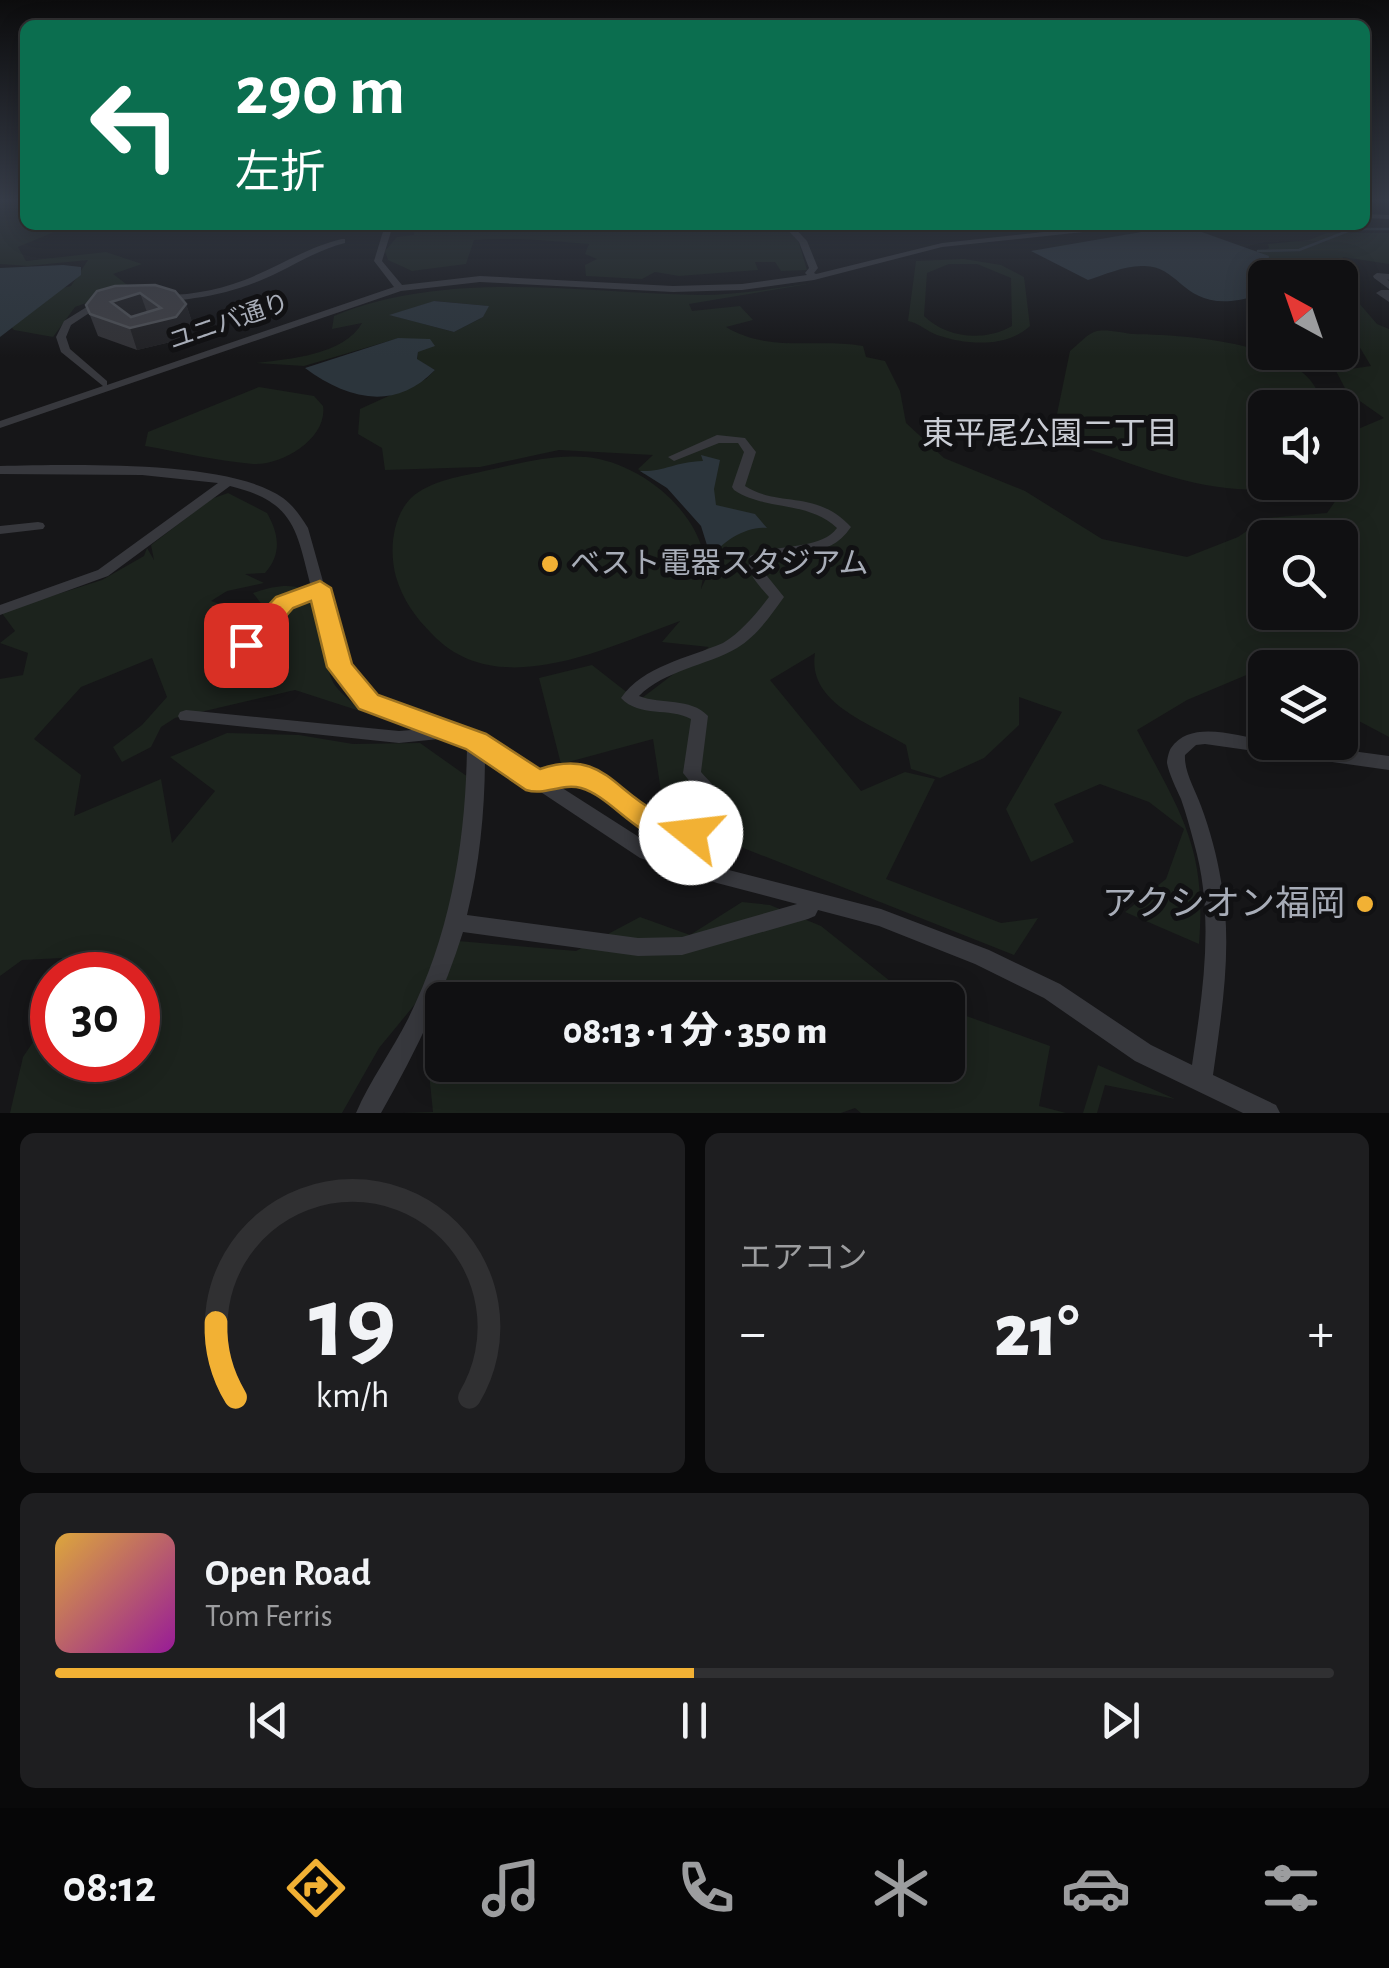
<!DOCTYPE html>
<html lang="ja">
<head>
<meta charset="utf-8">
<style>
  :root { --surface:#101012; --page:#1e1e20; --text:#f1f3f6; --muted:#9c9d9f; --line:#303032; --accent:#f2b134 }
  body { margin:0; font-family:"Alegreya Sans","Noto Sans JP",sans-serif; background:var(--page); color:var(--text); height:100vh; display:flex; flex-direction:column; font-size:38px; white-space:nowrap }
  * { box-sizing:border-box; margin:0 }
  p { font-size:32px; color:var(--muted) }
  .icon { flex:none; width:55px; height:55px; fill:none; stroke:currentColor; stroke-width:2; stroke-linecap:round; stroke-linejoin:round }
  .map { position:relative; height:1113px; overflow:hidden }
  .details { display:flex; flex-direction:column; gap:20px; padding:20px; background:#09090a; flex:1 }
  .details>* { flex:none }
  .top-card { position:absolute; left:20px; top:20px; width:1350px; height:210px; border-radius:15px; box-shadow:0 5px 25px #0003,0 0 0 2px var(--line); background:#0b6e4f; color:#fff; overflow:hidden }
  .needle { width:65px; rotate:320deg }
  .controls { position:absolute; left:1248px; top:260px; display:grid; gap:20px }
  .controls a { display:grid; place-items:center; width:110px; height:110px; border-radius:15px; background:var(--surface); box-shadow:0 5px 25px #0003,0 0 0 2px var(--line); font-size:50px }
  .speed { position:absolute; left:30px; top:952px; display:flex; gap:20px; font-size:50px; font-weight:700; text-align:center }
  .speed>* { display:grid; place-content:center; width:130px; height:130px; border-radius:50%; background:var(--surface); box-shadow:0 5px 25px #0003,0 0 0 2px var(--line); line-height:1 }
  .speed .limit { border:15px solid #d22; background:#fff; color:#111 }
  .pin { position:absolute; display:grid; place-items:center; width:85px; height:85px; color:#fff; margin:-42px; border-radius:20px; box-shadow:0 5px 15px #0006 }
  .me { position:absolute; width:110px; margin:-55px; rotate:286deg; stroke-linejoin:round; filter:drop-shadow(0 0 8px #0008) }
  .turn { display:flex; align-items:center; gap:35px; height:210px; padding:0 50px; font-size:45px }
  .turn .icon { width:130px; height:130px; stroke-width:2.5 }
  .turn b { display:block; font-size:70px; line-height:85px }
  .big { font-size:75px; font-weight:800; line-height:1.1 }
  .details .card { flex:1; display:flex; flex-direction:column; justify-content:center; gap:15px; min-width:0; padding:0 35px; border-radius:15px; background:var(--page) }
  .details .dial { align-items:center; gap:0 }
  .dial svg { height:260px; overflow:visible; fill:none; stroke:var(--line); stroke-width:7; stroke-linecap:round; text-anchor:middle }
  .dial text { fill:var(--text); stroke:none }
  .song { display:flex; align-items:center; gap:30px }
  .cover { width:120px; height:120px; border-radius:15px; background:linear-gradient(135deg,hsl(40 70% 55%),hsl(300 70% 35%)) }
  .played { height:10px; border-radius:5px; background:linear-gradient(90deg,var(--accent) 50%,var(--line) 50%) }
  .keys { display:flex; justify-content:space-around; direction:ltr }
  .heat { display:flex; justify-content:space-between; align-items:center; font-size:55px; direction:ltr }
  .details .tiles { flex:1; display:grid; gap:20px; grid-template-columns:1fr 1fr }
  .card:last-child { grid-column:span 2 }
  .trip { position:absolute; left:425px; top:982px; width:540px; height:100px; border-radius:15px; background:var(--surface); box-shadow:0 5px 25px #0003,0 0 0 2px var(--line); font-weight:800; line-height:100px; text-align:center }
  .menu { display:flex; height:160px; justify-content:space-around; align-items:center; background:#060607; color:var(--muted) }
  .menu .icon { width:70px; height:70px }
  .menu .selected { color:var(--accent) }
  .menu b { font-size:45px; color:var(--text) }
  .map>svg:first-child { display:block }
  .green { fill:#1c231d; fill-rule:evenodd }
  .water { fill:#2c353c }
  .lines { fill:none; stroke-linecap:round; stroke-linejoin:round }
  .stream { stroke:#2c353c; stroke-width:2.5 }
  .minor { fill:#37383d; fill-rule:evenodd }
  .wall { fill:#323236 }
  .shaded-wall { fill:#212124 }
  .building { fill:#3f3f44; stroke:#4f5156; stroke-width:2.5; fill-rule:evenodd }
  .route { fill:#f2b134; stroke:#9d7322; stroke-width:2.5 }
  .poi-dot { fill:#f2b134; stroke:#111113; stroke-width:4 }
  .labels { text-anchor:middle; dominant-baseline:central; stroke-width:10; stroke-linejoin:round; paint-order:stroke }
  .far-street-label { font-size:25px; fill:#a8adb8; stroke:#111113 }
  .poi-label { font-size:30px; fill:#a8adb8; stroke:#111113; text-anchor:start }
  .neighbourhood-label { font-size:32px; fill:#c9ccd4; stroke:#111113 }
  .near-poi-label { font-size:35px; fill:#a8adb8; stroke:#111113; text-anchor:end }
</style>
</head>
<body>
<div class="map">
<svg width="1389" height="1113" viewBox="0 0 1389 1113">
  <rect width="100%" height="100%" fill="#161618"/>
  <g class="green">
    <path d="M0,201H25V225H71L18,247L26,261L106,252L142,264L113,274L130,287L75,307L53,337L14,330L0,315L25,296L71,286L88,260L28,266L0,264Z"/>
    <path d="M413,225H785L798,240L807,270L781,271L775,262H755L758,270L679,276L655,272L642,279L586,276L585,265L597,259L585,254L589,244C552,241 513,237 474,240L466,264L412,271L388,260L385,251L397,237L414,235Z"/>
    <path d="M1327,233H1389V264L1343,257L1337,277L1265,278V287L1256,276L1259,254L1269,248L1268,244L1309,240Z"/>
    <path d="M964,259L1001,265L1024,277L1030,326C1006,348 966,345 937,335C926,331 919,323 908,321L916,261ZM949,264H977L1011,278L1012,326C985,342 946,338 924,316L927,273Z"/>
    <path d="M1340,281L1377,324L1389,329V737L1340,711V668L1280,667L1275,663L1187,700L1137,730C1180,812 1207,847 1199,944L1125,912L1166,879L1184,829L1149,802L1100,784L1054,804L1074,842L1031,862L1006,809L1062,712L1019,697V725L984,758L940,778L911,769L906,745C868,722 807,703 815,653L770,680L861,791L905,772L935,779L886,879L1001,923L1038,918L1014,955L665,817L653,739L561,764L539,678L592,665L638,701L709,647L662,642L680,621C605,648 497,703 432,634C415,617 403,600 396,577C389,552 392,517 411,498C430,480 464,476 489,470C520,463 554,454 586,457C639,462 696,508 705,560C706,570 702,581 701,589C730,528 724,517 686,464L644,474L638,469L653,455L559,450L480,467L385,470L382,448L358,434L360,409L426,379L435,370L417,360L418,352L399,338L304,366L256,363C289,359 344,355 362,323L332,329L334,316C449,269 578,293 699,295C737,295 776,288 814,283L689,304L692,311L740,306L753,320L726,327C769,353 816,338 863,346L866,357L885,361L900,391L906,423L944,458L1025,491L1102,539L1187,557L1238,537L1266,518L1327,513L1341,493L1340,408H1265V482L1301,484C1216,503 1149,468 1070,443L1057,414L1070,351C1077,346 1086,335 1094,332C1104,328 1123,333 1133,334C1182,335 1309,341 1321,402L1355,411L1358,429L1384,418L1347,392L1336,371L1371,366L1359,346L1340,339ZM435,301L488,306L483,317L454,332L390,315ZM1265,538H1340V612H1265Z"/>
    <path d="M259,387L314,396L323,406C328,438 282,466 253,464C217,461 180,452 145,446L148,432Z"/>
    <path d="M228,493L267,513C279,534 282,554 265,573L245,574L264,583L227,591L211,601L249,614L263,606L253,593C336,564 314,632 332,680C337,692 356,705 366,713L295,690L175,718L161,727L151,747L122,762L113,747L142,725L167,697L152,658L81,687L34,739L81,775L74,816L161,779L172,843L215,791L170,757L227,733L299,735L353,744L420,743L468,777L458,941L576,951L640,917L690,935L742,902L770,905L821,926L905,993L946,996L958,1013L1050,1046L1039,1106L1066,1113H861L855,1108L841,1113H403L433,1112L429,1073L442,1054V1065H948V1000H453L439,975L379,1048L342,1113H10L23,1057L52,1014V1060H138V975H66L62,958L22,960L0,976V679L23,675L28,653L0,643L15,631L1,612L102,580L144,556L147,548L154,560L151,545L211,499Z"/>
    <path d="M1098,1065L1175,1099L1105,1085L1097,1113H1083Z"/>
  </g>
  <g class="water">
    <path d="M1182,225L1269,256L1267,274L1256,296C1181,318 1184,263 1141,266C1124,266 1104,275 1088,280L1031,251Z"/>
    <path d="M63,265L81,267V275L0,337V268Z"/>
    <path d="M434,301L489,306L483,317L454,332L389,315Z"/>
    <path d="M398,338L430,339L435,346L418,352L417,359L435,370C394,412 347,399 305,368Z"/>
    <path d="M701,455L720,460L714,489L716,505L755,514L767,528C749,525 721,541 711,558L701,526L667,488L640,471C664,472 674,462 703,461Z"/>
  </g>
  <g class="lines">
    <path class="stream" d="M1258,251L1299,250L1353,229H1389"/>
    <g class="minor">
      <path d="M1365,214L1389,215V219L1365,218Z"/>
      <path d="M385,225H393L382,261L402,285L480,276L673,286L742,284L807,275L805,273L809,268L799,242L783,225H792L807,241L818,268L814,273L816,274L942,243L1107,225H1134L1130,227L942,247L814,280L742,290L673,292L480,282L401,291L0,428V421L103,386L61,352L56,337L64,321L98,300L106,302L71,325L66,337L70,349L107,381V385L394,287L374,261Z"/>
      <path d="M975,225H1022L1018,227L946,231L942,229L946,227Z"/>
      <path d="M342,239H345V243C321,249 301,261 279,272C253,285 224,294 195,298C182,300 168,303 156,298C165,294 176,295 187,294C202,292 218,289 233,284C271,272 303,248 342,239Z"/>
      <path d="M1377,273L1389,274V280L1387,279L1389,281V289L1374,278L1373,276Z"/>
      <path d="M1381,290H1389V302L1376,293Z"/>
      <path d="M717,435L745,438L756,452L745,486C779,508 816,489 851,527C826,563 796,545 762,561L763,571L784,597C771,615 757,636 737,648C706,666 665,670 639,696C662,705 690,697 708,716L701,772C718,791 752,821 712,840C685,840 656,836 633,822C602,803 596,779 556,784L653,846L717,867L881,909L989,950L1060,984L1151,1045L1192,1065C1203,991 1215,916 1194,843C1190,828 1186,813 1181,799C1176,788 1169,774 1167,763C1167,759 1169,751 1171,748C1190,719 1237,736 1265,740V742H1285L1389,756V770L1205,744L1196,745L1185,755C1184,772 1195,789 1201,806C1210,830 1217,856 1221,881C1233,945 1222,1011 1213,1075L1276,1105L1280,1113H1243L1135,1061L1044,998L975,964L879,926L818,910L815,916L808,919L682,955L638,956L463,932C443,996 414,1055 381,1113H356C370,1080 392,1051 408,1019C451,933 466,840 467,745L449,738L399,743L180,720L178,716L180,712L186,710L399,731L424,729C405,722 383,717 365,707C327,685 323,634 313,596L289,605L251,649H241L238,645L241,641L279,599L311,587C296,529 295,502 230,486L108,576L0,615V605L98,570L218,483L142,475L0,474V466C68,465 229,459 283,498C294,506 301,517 308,528L347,667C374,714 437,715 482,736C502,746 522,762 541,774C603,757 606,793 653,815C670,823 689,824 707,825L713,816L712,809L683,773L691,719C669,707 640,718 621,698C643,666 688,658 723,643C742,631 755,615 769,597C758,584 745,573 750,556C777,543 820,551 837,528C807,500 765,511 734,490L732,487L744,452L738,443H719L674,461L668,457ZM485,755L640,858L717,883L797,904L682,937L638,938L467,915C480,862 485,809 485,755Z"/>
      <path d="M38,522L43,523L45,526L43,529L0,534V526Z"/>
    </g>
  </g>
  <path class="wall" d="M97,291H175L186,304L193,325L183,339L137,350L98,336L86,305Z"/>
  <g class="shaded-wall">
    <path d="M140,293L148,315L119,323L111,302Z"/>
    <path d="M186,304L193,325L183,339L137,350L130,328Z"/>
  </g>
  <path class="building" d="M155,285L175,291L186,304L176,317L130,328L90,314L86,305L97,291L115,286ZM140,293L161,308L131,317L111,302Z"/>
  <linearGradient id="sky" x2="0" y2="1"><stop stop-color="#0c0c0d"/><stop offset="0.56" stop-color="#363c48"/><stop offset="1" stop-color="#363c48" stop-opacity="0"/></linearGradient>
  <rect width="1389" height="357" fill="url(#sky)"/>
  <path class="route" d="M320,581L331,588L352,664L378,695L486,734L540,769C601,749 612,788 655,811C668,818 687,819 702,824L706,833L702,842C650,859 617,798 581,788C561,783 545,796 526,790L466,749L359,709L327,667L311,601L293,608L255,651H237L233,645L237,639L276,597Z"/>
  <g class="poi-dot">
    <circle cx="550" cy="564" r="10"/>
    <circle cx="1365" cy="904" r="10"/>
  </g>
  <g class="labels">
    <g class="far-street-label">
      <text transform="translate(229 322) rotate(-19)">ユニバ通り</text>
    </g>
    <g class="poi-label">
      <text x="570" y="564">ベスト電器スタジアム</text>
    </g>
    <g class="neighbourhood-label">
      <text x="1050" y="434">東平尾公園二丁目</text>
    </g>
    <g class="near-poi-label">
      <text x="1345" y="904">アクシオン福岡</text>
    </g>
  </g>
</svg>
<div class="controls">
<a><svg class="needle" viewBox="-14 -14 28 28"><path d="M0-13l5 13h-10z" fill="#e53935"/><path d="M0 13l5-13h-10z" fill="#9c9d9f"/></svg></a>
<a><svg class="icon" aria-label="sound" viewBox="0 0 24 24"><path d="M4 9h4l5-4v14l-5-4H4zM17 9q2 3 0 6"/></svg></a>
<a><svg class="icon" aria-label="search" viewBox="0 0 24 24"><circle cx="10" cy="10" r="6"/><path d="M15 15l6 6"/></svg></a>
<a><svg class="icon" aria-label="layers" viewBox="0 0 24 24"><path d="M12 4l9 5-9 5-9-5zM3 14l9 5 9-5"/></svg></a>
</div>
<div class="speed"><div class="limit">30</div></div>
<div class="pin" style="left:246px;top:645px;background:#d93025"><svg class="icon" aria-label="arrive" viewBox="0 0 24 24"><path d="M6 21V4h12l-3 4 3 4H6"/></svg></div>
<svg class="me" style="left:691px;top:833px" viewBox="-20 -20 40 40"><circle r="19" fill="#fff"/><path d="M0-13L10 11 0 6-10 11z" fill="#f2b134"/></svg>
<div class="trip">08:13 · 1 分 · 350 m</div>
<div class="top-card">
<div class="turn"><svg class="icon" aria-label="left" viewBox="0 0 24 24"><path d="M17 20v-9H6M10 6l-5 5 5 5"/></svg><div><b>290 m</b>左折</div></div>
</div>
</div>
<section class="details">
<div class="tiles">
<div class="card dial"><svg viewBox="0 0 100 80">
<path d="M14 69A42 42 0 1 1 86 69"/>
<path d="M14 69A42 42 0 0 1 8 46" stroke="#f2b134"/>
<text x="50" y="56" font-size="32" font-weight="700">19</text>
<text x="50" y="72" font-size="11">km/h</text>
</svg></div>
<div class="card"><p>エアコン</p>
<div class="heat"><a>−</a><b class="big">21°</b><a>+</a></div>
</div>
<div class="card">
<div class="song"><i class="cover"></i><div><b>Open Road</b><p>Tom Ferris</p></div></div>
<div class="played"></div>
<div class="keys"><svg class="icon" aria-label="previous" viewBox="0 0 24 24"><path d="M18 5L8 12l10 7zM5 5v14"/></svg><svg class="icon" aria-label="pause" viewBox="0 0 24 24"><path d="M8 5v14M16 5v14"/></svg><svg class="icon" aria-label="next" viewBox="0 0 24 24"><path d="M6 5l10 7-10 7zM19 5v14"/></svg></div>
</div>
</div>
</section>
<nav class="menu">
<b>08:12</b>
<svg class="icon selected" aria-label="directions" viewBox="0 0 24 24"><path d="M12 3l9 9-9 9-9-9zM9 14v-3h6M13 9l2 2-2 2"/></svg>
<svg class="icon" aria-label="music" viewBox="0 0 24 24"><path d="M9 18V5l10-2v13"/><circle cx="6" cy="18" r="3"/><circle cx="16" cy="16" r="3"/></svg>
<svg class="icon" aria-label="phone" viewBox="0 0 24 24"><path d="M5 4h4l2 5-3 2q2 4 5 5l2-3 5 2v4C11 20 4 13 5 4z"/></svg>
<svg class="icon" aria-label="climate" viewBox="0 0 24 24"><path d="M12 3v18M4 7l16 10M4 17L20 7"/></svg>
<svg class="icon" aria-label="car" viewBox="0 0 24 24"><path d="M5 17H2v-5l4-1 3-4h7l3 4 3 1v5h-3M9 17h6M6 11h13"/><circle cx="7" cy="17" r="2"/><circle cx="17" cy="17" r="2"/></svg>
<svg class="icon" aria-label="filters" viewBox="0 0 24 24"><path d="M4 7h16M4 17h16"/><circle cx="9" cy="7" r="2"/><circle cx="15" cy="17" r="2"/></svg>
</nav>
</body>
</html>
